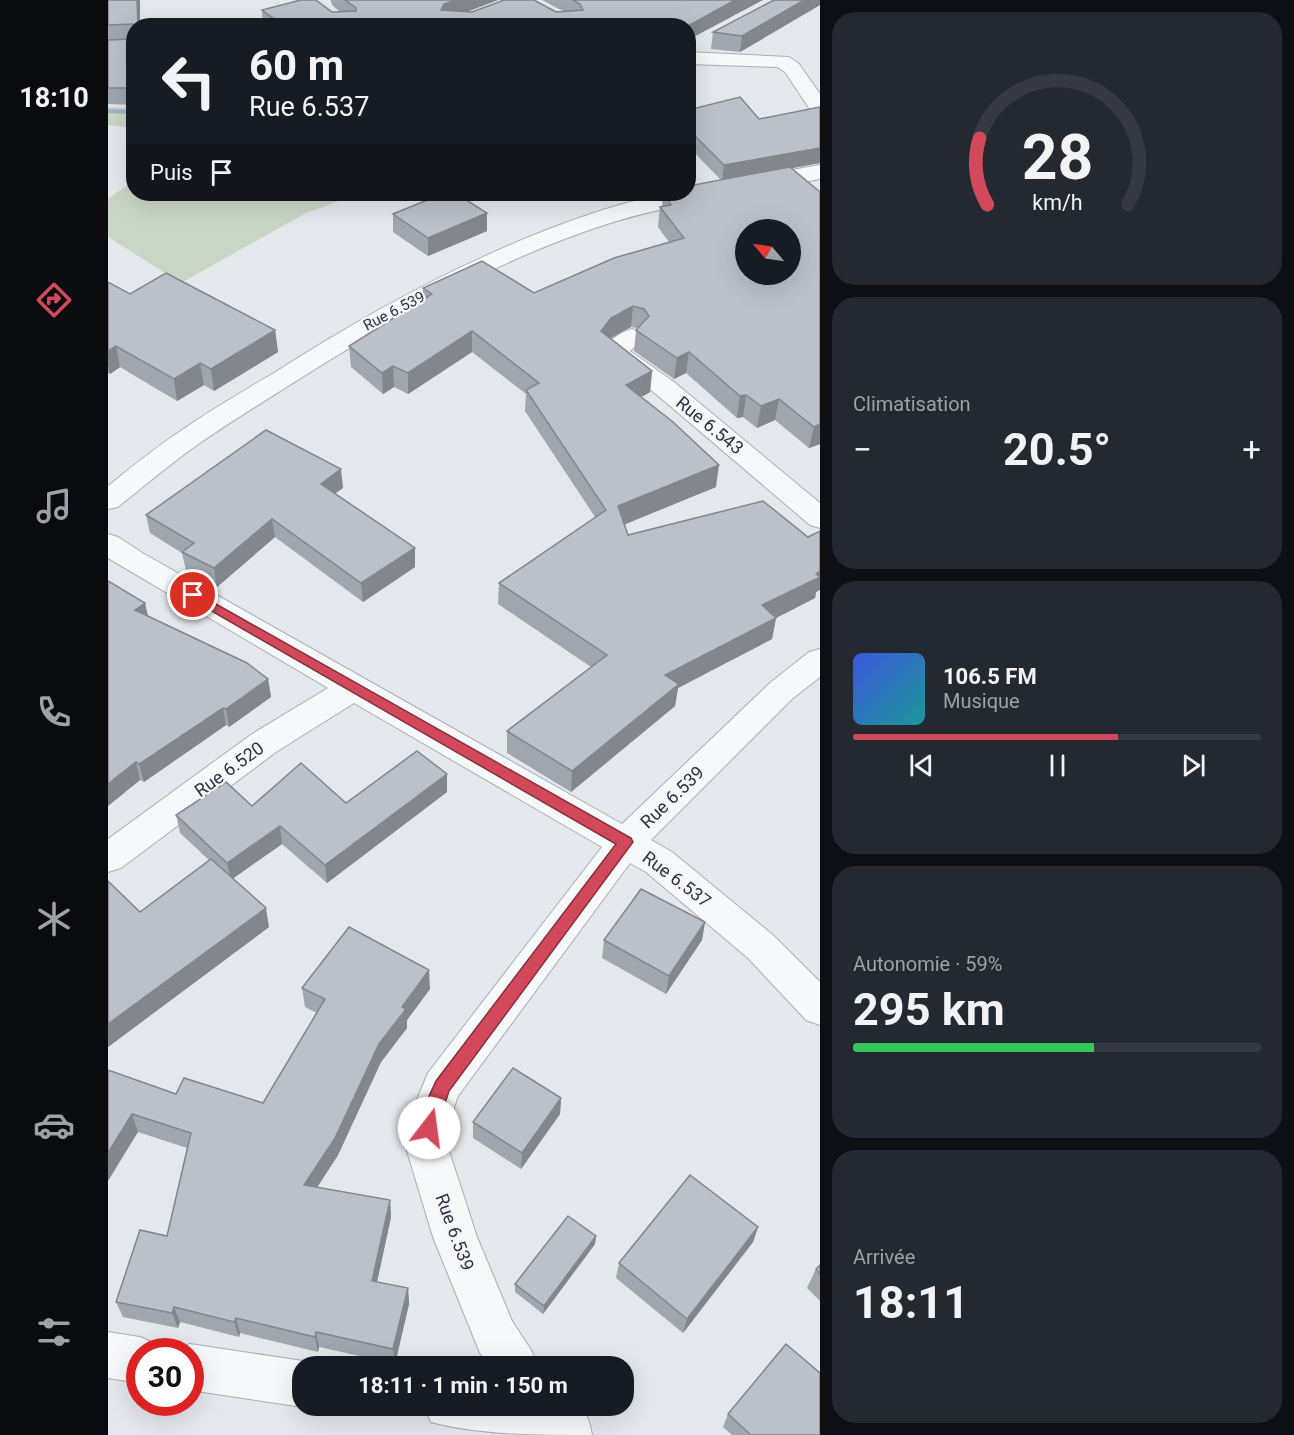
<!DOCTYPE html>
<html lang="fr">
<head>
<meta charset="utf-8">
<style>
  :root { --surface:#171b24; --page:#242831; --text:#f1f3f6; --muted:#9ea1a6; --line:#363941; --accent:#d1495b }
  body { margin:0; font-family:Roboto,sans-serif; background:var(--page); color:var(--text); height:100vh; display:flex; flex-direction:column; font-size:22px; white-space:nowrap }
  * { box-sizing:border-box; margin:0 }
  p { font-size:20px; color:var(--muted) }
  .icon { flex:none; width:33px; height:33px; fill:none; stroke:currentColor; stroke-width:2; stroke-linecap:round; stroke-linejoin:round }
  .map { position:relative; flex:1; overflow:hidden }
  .sheet { display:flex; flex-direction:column; gap:12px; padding:12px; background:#0d0f14; width:474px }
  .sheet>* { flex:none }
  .guide { position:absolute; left:18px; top:18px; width:570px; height:183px; border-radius:24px; box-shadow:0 6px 24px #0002; background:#171b24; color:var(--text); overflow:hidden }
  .needle { width:39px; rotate:299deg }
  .controls { position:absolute; left:627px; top:219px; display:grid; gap:12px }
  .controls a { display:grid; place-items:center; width:66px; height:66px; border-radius:50%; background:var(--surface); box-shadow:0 6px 24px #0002; font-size:30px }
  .speed { position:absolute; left:18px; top:1338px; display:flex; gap:12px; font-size:30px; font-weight:700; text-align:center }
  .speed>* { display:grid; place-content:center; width:78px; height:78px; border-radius:50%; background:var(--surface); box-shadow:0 6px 24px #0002; line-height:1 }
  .speed .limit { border:9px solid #d22; background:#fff; color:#111 }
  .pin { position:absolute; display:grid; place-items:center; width:51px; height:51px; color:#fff; margin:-26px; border:3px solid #fff; border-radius:50%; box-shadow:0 2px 6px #0007 }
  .me { position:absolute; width:66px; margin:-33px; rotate:15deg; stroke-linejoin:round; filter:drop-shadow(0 0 4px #0008) }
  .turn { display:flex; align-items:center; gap:21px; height:126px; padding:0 24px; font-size:27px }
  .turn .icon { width:78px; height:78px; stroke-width:2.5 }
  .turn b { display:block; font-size:42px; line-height:51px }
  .then { display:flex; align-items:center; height:57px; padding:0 24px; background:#0003; gap:12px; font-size:22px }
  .big { font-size:45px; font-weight:700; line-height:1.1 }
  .sheet .widget { flex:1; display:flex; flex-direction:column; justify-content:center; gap:9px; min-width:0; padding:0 21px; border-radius:24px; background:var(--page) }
  .sheet .dial { align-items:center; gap:0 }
  .dial svg { height:156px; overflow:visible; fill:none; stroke:var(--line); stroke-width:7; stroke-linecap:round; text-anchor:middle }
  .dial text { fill:var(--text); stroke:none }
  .song { display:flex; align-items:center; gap:18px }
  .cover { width:72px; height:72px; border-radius:9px; background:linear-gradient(135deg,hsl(230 70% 55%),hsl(180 70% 35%)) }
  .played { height:6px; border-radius:3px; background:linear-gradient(90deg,var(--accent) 65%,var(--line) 65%) }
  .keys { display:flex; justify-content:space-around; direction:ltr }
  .heat { display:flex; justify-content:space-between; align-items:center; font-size:33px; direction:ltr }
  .charge { height:9px; border-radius:4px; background:linear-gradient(90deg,#34c759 59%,var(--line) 0) }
  .trip { position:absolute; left:184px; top:1356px; width:342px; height:60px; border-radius:24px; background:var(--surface); box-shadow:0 6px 24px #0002; font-weight:700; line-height:60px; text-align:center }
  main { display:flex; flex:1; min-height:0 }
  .dock { display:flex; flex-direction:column; width:108px; justify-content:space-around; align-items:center; background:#090b0e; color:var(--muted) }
  .dock .icon { width:42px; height:42px }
  .dock .current { color:var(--accent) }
  .dock b { font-size:27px; color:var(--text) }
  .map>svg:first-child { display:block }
  .green { fill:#c9d6c5 }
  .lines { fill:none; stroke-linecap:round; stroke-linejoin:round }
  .stream { fill:#9fb4cc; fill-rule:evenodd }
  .minor-casing { stroke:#a9aeb7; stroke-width:2 }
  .minor { fill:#f7f8fa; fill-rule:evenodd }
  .wall { fill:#a1a5ae }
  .shaded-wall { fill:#83868d }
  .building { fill:#bbc0ca; stroke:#83868d; stroke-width:1.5; fill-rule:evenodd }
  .route { fill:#d1495b; stroke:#882f3b; stroke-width:1.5 }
  .labels { text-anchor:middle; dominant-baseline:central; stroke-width:4.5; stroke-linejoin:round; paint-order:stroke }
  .far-street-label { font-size:15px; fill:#2b3445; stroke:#f4f6f9 }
  .street-label { font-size:18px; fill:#2b3445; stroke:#f4f6f9 }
</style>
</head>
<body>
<main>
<nav class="dock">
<b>18:10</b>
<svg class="icon current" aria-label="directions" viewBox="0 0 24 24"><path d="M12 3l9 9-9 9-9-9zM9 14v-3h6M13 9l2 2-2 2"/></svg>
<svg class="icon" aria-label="music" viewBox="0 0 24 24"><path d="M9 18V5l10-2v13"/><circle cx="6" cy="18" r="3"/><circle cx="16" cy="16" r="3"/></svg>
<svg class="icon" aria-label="phone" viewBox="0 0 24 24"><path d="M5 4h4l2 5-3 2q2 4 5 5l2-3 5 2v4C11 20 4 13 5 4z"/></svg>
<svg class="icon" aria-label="climate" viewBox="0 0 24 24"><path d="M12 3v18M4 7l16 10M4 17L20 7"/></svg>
<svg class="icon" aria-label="car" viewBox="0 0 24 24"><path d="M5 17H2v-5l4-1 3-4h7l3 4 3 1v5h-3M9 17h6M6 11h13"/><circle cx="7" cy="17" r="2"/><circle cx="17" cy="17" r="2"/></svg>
<svg class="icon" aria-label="filters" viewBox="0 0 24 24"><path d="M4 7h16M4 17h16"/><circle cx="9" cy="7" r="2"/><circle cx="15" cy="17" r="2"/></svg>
</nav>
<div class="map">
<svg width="712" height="1435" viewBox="0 0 712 1435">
  <rect width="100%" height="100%" fill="#e4e7ec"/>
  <g class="green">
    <path d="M0,107L25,108V128L0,125Z"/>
    <path d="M25,181L26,194H249L198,213L73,283L0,237V199Z"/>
  </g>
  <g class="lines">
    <path class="stream" d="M0,109L26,110V114L0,113Z"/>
    <defs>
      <g id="minor">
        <path d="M580,52L681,57L691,64L712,94V116L705,114L677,72L669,67L580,64Z"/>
        <path d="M712,165V179L649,190L641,188L638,183L641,178L649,176Z"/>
        <path d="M598,185L606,187L609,192L606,197C569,206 532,213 496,225C392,259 296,313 204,371C165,396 126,419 89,445C62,464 36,486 10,507L0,509V486C26,465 52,444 80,426C108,407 137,390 166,373C258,314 354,261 457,223C496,209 539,194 580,194V189Z"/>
        <path d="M524,329L533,332L537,337L522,351L566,382L712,503V528L702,525L548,394L497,356L493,351C500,341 512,332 524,329Z"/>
        <path d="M0,534L10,537L36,554L514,824L662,683L701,652L712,649V677L684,699L543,840L564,852L666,936L712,982V1025L698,1020L640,958L538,872L522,863L350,1096L346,1107L341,1151L369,1237L404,1321L423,1350L430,1366H381L372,1353L325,1237L299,1151L306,1107L320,1073L494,847L246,703L168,752L13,868L0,872V839L144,734L220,688L0,558Z"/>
        <path d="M0,1332L32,1337L48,1344L51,1352H32V1383L0,1378Z"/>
        <path d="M82,1344L195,1361L208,1366H195V1406H199L195,1407L82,1390V1352H66Z"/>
        <path d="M316,1406H469L476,1408L482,1425L484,1435C431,1435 372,1435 323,1422Z"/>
      </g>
    </defs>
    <use href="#minor" class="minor-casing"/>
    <use href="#minor" class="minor"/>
  </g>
  <g class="wall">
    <path d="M0,0L26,26V105L0,104Z"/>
    <path d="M222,0H390L359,12H448L455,11L434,0H655L580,26H155L154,10L232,12L224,5L223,1Z"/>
    <path d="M712,0V5L632,52L603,49L605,32Z"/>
    <path d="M712,107V163L683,168L712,192V444L701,448L667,420L649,428L635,417L629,418L578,373L566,379L526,351L528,330L529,328L523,327L502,338L544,371L542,392L533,397L608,487L516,524L520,535L700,537L712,531V590L708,592L707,598L668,618L664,639L570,688L567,706L463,792L399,753V731L483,667L390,604L391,583L487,517L417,411L418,394L364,352L300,394L286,387L275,394L243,367L241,346L315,299V288L426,293L561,242L550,227L552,207H554L555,194H580L613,180L580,146V110L651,119Z"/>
    <path d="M285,214L379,231L320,256L285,232Z"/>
    <path d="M0,282L22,294L167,330L170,352L106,391L96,385L69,401L12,367L2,374L0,373Z"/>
    <path d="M235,488L227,493L307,548V567L255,602L167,537L109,587L78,570L74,553L42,533L38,515Z"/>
    <path d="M37,603L40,617L160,679L163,697L121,727L118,725L36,782L32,780L0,806Z"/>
    <path d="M339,792L219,883L174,844L125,878L161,927L0,1047V881L32,912L101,860L72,833L68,815L144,806L238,803Z"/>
    <path d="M597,922L594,940L558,994L494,958L496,940Z"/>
    <path d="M194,988L322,989L299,1020V1028L273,1062L230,1155L209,1188L282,1200L283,1217L269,1282L300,1288L301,1304L287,1364L211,1347L210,1352L132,1333L131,1337L72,1322L70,1328L15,1317L8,1302L59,1236L79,1148L30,1132L0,1070L68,1094L155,1103L209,1013L197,1007Z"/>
    <path d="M453,1098L452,1114L413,1169L365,1138V1122Z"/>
    <path d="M650,1227L645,1242L575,1333L508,1278L511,1263Z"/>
    <path d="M488,1236L487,1244L435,1314L407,1292V1284Z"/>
    <path d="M712,1265V1301L699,1288L708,1269Z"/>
    <path d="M620,1414L712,1435H624L615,1427Z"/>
  </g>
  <g class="shaded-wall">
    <path d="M29,0H32V26H30Z"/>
    <path d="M347,0H390L336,20L333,10L336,4Z"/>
    <path d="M627,0H655L580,40L581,25Z"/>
    <path d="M696,0H712V5L632,52L634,36Z"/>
    <path d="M712,148V163L614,181L616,165Z"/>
    <path d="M379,213V231L320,256V238Z"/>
    <path d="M525,306L523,327L501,339L493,331L503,318Z"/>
    <path d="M167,330L170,352L106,391L103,369Z"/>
    <path d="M364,331V352L300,394V373Z"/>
    <path d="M8,346L12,367L2,374L0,365V351Z"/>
    <path d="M581,352L578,373L566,379L569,358Z"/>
    <path d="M92,363L96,385L69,401L66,379Z"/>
    <path d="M285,366L286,387L275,394L274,373Z"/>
    <path d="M544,371L542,392L516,407L518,385Z"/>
    <path d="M638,395L635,417L629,418L632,396Z"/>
    <path d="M671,399L667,420L649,428L653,406Z"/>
    <path d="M712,424V444L701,448L706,427Z"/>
    <path d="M611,465L608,487L508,528L510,506Z"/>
    <path d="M233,469L235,488L215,502L213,484Z"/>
    <path d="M164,519L167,537L109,587L106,568Z"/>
    <path d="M307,548V567L255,602L253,583Z"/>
    <path d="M712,571V590L708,592L707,598L650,627L654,605Z"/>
    <path d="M37,603L41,621L27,610Z"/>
    <path d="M668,618L664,639L570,688L567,706L463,792L464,771L557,675Z"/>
    <path d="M160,679L163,697L121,727L118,709Z"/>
    <path d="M115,708L118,725L36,782L31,764Z"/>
    <path d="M28,762L32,780L0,806V784Z"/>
    <path d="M339,774V792L219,883L217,865Z"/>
    <path d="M172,826L174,844L123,880L119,863Z"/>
    <path d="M158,908L161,927L0,1047V1024Z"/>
    <path d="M597,922L594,940L558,994L561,976Z"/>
    <path d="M321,970L322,989L299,1020V1028L273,1062L230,1155L199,1202L196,1185L271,1044L294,1007Z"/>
    <path d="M453,1098L452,1114L413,1169L414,1153Z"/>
    <path d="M24,1114L30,1132L0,1181V1153Z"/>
    <path d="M282,1200L283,1217L266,1296L264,1281Z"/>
    <path d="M650,1227L645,1242L575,1333L579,1319Z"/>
    <path d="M488,1236L487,1244L435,1314L436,1306Z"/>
    <path d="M300,1288L301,1304L287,1364L285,1349Z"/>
    <path d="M66,1307L72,1322L70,1328L64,1313Z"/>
    <path d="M128,1318L132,1333L131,1337L126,1322Z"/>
    <path d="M208,1332L211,1347L210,1352L207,1337Z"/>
  </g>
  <g class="building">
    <path d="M0,0H29L30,26H26V88H0V40L25,39V24L0,25Z"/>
    <path d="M193,0H208L224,12L248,11V8L237,0H347L336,4L333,10L364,12L396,0H426L448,12L475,10L472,4L465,0H627L580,26H176L154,10Z"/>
    <path d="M666,0H696L634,36L605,32Z"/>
    <path d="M632,97L651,119L712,107V148L616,165L580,129V110Z"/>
    <path d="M682,167L712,192V424L706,427L671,399L653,406L638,395L632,396L581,352L569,358L528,330L541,316L536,309L525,306L503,318L493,331L544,371L518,385L565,422L611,465L510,506L520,535L655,501L700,537L712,531V571L708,574L712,577L654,605L668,618L557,675L571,684L464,771L399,731L499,655L391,583L498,510L418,390L431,383L364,331L300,373L285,366L274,373L241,346L324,294L315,288L374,261L426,293L506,258L576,238L552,207L563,205L557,194H580V186ZM638,230H682V274H638Z"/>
    <path d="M334,194H349L379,213L320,238L285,214Z"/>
    <path d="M58,273L167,330L103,369L92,363L66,379L8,346L0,351V282L22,294Z"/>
    <path d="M158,430L233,469L213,484L307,548L253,583L164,519L106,568L74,552L86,543L38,515Z"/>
    <path d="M0,581L37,603L27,610L139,663L160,679L118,709L115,708L31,764L28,762L0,784Z"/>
    <path d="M309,751L339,774L217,865L172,826L119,863L68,815L118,782L144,806L193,763L238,803Z"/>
    <path d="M103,859L158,908L0,1024V881L32,912Z"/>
    <path d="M533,889L597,922L561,976L496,940Z"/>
    <path d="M241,927L321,970L294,1007L298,1009L271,1044L227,1138L196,1185L282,1200L264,1281L300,1288L285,1349L208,1332L207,1337L128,1318L126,1322L66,1307L64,1313L8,1302L32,1230L59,1236L83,1133L24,1114L0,1153V1070L68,1094L76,1078L155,1103L217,999L194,988Z"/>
    <path d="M405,1068L453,1098L414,1153L365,1122Z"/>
    <path d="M582,1175L650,1227L579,1319L511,1263Z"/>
    <path d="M460,1216L488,1236L436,1306L407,1284Z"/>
    <path d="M712,1265V1274L708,1269Z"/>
    <path d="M678,1344L712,1373V1435H643L620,1414Z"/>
  </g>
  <path class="route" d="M85,591L523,838L525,842L341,1091L327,1134L321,1136L315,1134C308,1119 322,1095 328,1081L508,844L81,598L79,595L81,592Z"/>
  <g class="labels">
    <g class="far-street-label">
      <text transform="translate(286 311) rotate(-28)">Rue 6.539</text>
    </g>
    <g class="street-label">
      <text transform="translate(602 425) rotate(39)">Rue 6.543</text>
      <text transform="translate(121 769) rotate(-36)">Rue 6.520</text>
      <text transform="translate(564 797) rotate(-44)">Rue 6.539</text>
      <text transform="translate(569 879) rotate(37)">Rue 6.537</text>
      <text transform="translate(347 1232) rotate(70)">Rue 6.539</text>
    </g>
  </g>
</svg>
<div class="controls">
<a><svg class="needle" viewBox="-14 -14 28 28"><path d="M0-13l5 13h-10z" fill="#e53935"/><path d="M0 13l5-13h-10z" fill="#9ea1a6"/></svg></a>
</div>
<div class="speed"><div class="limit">30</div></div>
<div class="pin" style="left:85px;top:595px;background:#d93025"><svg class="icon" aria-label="arrive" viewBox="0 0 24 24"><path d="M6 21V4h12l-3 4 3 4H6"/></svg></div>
<svg class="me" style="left:321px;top:1128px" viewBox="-20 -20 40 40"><circle r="19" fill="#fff"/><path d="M0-13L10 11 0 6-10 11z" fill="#d1495b"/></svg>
<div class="trip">18:11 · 1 min · 150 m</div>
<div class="guide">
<div class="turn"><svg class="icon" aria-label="left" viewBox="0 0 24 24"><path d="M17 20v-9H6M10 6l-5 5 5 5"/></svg><div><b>60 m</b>Rue 6.537</div></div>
<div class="then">Puis<svg class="icon" aria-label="arrive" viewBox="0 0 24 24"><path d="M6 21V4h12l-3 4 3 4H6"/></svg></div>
</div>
</div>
<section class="sheet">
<div class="widget dial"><svg viewBox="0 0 100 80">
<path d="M14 69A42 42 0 1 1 86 69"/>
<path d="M14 69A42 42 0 0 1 10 35" stroke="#d1495b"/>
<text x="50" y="56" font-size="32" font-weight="700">28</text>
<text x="50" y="72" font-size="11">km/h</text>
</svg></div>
<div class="widget"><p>Climatisation</p>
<div class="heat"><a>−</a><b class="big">20.5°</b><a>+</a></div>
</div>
<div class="widget">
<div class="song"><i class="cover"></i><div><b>106.5 FM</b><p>Musique</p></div></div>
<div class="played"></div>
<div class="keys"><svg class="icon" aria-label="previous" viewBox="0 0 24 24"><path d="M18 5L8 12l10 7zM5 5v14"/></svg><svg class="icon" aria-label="pause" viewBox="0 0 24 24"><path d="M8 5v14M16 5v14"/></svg><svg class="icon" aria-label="next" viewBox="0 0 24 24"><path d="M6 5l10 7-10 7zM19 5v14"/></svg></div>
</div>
<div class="widget"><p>Autonomie · 59%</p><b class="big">295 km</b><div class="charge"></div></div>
<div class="widget"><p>Arrivée</p><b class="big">18:11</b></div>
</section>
</main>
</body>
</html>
